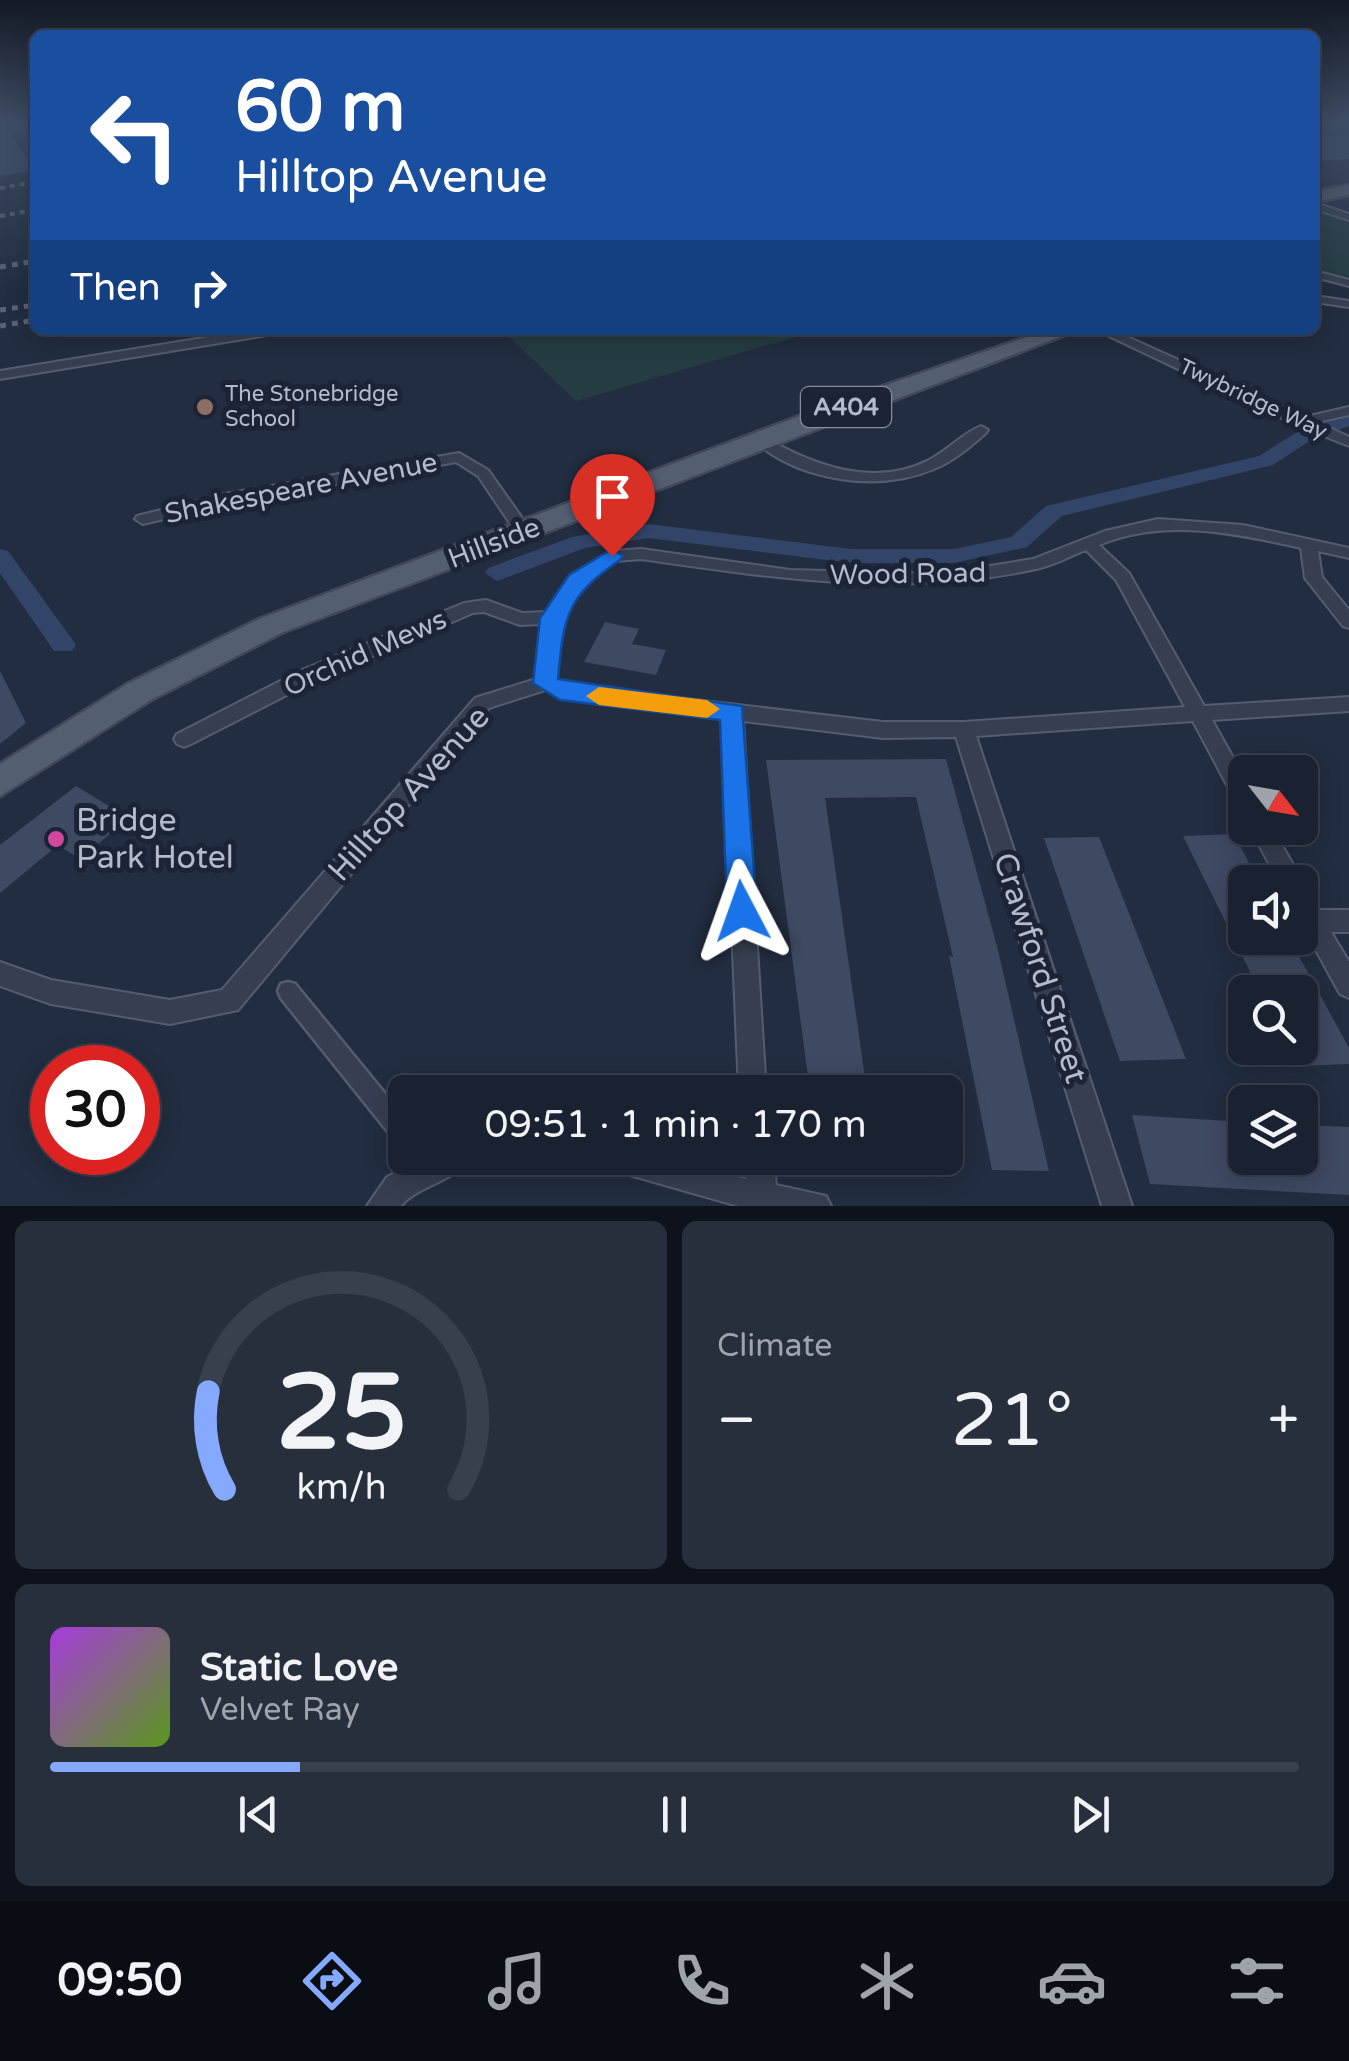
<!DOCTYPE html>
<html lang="en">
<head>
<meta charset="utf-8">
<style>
  :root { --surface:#1a2231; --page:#272f3d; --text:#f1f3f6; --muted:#9fa4ab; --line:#383f4d; --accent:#84a9ff }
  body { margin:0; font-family:"Varela Round",sans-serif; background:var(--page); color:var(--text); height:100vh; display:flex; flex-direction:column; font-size:38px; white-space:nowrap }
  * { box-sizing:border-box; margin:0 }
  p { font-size:32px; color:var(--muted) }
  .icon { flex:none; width:55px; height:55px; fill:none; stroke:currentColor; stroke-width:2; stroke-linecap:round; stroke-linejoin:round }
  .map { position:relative; height:1206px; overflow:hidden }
  .drawer { display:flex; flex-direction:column; gap:15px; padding:15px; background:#0e131b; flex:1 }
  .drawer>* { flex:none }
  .banner { position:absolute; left:30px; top:30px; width:1290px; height:305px; border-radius:15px; box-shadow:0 5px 25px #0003,0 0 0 2px var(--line); background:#1a4fa0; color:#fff; overflow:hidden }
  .needle { width:65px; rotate:121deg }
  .buttons { position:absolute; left:1228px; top:755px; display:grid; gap:20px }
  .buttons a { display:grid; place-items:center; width:90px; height:90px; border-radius:15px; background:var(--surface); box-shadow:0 5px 25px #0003,0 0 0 2px var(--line); font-size:50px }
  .speed { position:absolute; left:30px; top:1045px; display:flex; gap:20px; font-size:50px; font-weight:700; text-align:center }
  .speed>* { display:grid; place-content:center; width:130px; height:130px; border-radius:50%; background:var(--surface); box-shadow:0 5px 25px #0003,0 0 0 2px var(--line); line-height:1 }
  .speed .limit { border:15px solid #d22; background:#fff; color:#111 }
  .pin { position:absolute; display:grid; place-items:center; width:85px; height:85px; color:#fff; margin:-102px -42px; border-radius:50% 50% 50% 0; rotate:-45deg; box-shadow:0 0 10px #0007 }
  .pin .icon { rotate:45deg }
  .me { position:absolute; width:110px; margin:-55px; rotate:356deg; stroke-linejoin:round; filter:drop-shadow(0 0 8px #0008) }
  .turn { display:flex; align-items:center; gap:35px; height:210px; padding:0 40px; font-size:45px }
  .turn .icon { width:130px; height:130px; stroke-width:2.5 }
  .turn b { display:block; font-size:70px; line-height:85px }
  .then { display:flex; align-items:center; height:95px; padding:0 40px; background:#0003; gap:20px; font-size:38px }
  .big { font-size:75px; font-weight:600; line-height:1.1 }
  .drawer .widget { flex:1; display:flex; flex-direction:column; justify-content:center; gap:15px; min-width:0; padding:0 35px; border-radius:15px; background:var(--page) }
  .drawer .dial { align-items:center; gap:0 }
  .dial svg { height:260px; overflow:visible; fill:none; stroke:var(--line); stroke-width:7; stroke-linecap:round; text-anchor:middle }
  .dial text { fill:var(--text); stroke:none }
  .song { display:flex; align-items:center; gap:30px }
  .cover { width:120px; height:120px; border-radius:15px; background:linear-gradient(135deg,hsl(280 70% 55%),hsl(90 70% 35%)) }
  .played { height:10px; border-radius:5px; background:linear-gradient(90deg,var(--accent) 20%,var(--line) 20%) }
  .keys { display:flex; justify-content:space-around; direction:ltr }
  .heat { display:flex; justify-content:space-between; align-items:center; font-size:55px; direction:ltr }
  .drawer .tiles { flex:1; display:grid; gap:15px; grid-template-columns:1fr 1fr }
  .widget:last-child { grid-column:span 2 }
  .trip { position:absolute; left:388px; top:1075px; width:575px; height:100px; border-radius:15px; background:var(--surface); box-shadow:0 5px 25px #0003,0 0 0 2px var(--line); font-weight:600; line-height:100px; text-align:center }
  .dock { display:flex; height:160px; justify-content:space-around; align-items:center; background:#0a0e14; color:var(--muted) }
  .dock .icon { width:70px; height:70px }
  .dock .current { color:var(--accent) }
  .dock b { font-size:45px; color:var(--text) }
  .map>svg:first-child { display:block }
  .green { fill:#243c42 }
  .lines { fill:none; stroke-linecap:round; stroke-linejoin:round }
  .canal { fill:#324468; fill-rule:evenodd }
  .building { fill:#3e4962 }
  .pedestrian-casing { stroke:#545d6f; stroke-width:5 }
  .minor-casing { stroke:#545d6f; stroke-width:4 }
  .primary-casing { stroke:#40485a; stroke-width:5 }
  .pedestrian { fill:#363f51; fill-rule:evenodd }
  .minor { fill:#363f51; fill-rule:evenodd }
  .primary { fill:#545e71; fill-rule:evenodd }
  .rail-far1 { stroke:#586278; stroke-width:4; stroke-dasharray:5 5; stroke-linecap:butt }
  .rail { stroke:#586278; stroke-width:5; stroke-dasharray:6 6; stroke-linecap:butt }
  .route { fill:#1a73e8; stroke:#114b97; stroke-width:2.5 }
  .slow { fill:#f59e0b }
  .education-dot { fill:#8d6e63; stroke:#1b2436; stroke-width:4 }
  .hotel-dot { fill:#d1479c; stroke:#1b2436; stroke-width:4 }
  .labels { text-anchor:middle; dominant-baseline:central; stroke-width:10; stroke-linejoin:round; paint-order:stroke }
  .far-poi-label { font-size:22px; fill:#b3bacc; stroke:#1b2436; text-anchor:start }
  .far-street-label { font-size:22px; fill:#b3bacc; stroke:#1b2436 }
  .shield { fill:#1b2436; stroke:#858d9f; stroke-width:2.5 }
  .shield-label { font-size:25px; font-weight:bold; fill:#b3bacc }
  .street-label { font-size:28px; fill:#b3bacc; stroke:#1b2436 }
  .near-street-label { font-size:32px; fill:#b3bacc; stroke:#1b2436 }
  .near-poi-label { font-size:32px; fill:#b3bacc; stroke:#1b2436; text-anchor:start }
</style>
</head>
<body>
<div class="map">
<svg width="1349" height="1206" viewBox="0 0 1349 1206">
  <rect width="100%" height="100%" fill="#222d41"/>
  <g class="green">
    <path d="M1315,211L1349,221V279L1315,270Z"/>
    <path d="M502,330H819L576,401Z"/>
  </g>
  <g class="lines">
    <g class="canal">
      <path d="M1349,413V426L1308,442L1273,465L1062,516L1027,547L954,563H851L648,538L585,548L497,581L485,573L488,568L572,537L648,524L851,549H954L1011,537L1046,506L1259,456L1294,434Z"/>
      <path d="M0,549L8,551L72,639L76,645L72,651H54L0,573Z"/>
    </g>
  </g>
  <g class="building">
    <path d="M0,123H3L35,170L0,176Z"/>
    <path d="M1349,135V159L1315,161V136Z"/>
    <path d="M605,622L639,629L632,644L666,650L656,675L584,662Z"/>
    <path d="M0,671L26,723L0,744Z"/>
    <path d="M946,759L998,950L1049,1171L992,1170L949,956L953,957L916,797L825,798L867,1092H810L766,760Z"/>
    <path d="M76,786L129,818L80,859L58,845L0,893V845Z"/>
    <path d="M1234,834L1259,882H1245V938H1289L1349,1048V1064L1296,1066L1287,1048H1300V992H1260L1183,836Z"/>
    <path d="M1099,837L1186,1059L1120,1061L1044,838Z"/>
    <path d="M1132,1115L1245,1122V1158H1300V1125L1349,1127V1195L1150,1184Z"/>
  </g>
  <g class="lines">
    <defs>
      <path id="pedestrian" d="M288,982L295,984L405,1118V1146L397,1143L281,998L278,991L281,984Z"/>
      <g id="minor">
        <path d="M1315,203L1349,214V220L1315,209Z"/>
        <path d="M1315,271L1349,280V286L1315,277Z"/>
        <path d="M1315,296L1349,301V307L1315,302Z"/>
        <path d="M252,330H280L274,334L0,379V371Z"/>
        <path d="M1096,330H1112L1305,417L1349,407V415L1317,422L1349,437V446L1296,425Z"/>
        <path d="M981,426L988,430L986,433C970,447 954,461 934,469C878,493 799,481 754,441L761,437L766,438C815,466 874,488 929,460C948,450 963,433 981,426Z"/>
        <path d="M459,453L488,470L532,532L530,535H518L478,476L456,462L225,504L143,524L135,519L137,516L225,494Z"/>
        <path d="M1158,519L1243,525L1349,548V558L1318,551L1322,577L1349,610V628L1343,626L1305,578L1301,548C1235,533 1164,518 1099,545L1129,573L1204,706L1349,697V711L1212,720L1245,779V807L1237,804L1193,721L976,736L1132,1206H1102L956,737L883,738L743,721L766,1092H739L723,718L583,701L545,690L489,708L238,1010L170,1024L51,1004L0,986V962L51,980L170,1000L222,990L475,698L536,679L542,624L520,625L484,612L473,613L314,681L191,744L184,747L177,744L174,739L177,734L300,671L464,603L486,600L522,613L547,612L571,575L613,551L641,549L790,570L940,574L1033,559L1105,531ZM1086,550L1116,580L1185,707L964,722H883L583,687L555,679L561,618L583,583L617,561L641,559C772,578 905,598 1036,569C1053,566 1070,556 1086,550Z"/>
        <path d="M1250,828H1272L1303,882L1300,887V882H1279Z"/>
        <path d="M1300,889L1308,892L1319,910H1349V932H1331L1349,962V998L1340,994L1300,921Z"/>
        <path d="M424,1158H466C456,1183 417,1185 401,1206H367L387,1177Z"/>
        <path d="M605,1158H669L746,1179L745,1158H773L776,1185L826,1196L831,1206H738L619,1172L609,1168Z"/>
      </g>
      <g id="primary">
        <path d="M1349,185V195L1315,202V192Z"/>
        <path d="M1048,330H1078L281,633L151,700L0,796V764L127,684L259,619L845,399Z"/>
      </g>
    </defs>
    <use href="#pedestrian" class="pedestrian-casing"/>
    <use href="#minor" class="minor-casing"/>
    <use href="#primary" class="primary-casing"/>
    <use href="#pedestrian" class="pedestrian"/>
    <use href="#minor" class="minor"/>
    <use href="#primary" class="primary"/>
    <g class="rail-far1">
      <path d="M0,188L35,182"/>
      <path d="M0,216L35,210"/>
    </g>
    <g class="rail">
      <path d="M0,267L35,261"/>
      <path d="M0,310L35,305"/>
      <path d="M0,326L35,320"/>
    </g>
  </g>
  <linearGradient id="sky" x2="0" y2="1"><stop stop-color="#131924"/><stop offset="0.42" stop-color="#3e4c65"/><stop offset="1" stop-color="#3e4c65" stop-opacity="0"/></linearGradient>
  <rect width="1349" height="292" fill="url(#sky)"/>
  <path class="route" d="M612,549L623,556L620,560C566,597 564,616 558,679L742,706L757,911L753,920L742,924L731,920L727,911L720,720L560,700L533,683L540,618L569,575Z"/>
  <path class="slow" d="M599,687L707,700L720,709L707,718L599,705L586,696Z"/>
  <circle class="education-dot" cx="205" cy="407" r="10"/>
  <circle class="hotel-dot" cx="56" cy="839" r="10"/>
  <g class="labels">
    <g class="far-poi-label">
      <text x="225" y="394">The Stonebridge<tspan x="225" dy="25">School</tspan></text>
    </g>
    <g class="far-street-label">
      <text transform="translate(1253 399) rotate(25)">Twybridge Way</text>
    </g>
    <rect class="shield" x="801" y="387" width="90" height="40" rx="8"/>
    <g class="shield-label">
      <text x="846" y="407">A404</text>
    </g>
    <g class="street-label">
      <text transform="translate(301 488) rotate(-11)">Shakespeare Avenue</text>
      <text transform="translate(494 543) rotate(-21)">Hillside</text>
      <text transform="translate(908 574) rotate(-1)">Wood Road</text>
      <text transform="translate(365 653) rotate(-24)">Orchid Mews</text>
    </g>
    <g class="near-street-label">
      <text transform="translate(409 794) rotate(-48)">Hilltop Avenue</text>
      <text transform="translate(1040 968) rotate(72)">Crawford Street</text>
    </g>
    <g class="near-poi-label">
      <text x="76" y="821">Bridge<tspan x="76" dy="37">Park Hotel</tspan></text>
    </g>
  </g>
</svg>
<div class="buttons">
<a><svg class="needle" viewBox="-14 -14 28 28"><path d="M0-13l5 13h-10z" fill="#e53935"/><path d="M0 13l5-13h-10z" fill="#9fa4ab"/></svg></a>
<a><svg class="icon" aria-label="sound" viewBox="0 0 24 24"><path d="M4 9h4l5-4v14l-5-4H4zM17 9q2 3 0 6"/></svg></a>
<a><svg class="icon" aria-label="search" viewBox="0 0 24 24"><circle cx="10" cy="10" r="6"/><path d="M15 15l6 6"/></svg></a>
<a><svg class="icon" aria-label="layers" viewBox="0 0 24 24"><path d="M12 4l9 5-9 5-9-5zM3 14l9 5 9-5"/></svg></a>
</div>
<div class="speed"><div class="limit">30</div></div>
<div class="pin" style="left:612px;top:556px;background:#d93025"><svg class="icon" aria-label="arrive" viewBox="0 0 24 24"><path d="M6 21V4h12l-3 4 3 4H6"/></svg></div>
<svg class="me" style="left:742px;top:911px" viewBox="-20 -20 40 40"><path d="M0-17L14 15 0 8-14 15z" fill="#1a73e8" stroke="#fff" stroke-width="4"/></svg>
<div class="trip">09:51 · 1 min · 170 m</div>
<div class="banner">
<div class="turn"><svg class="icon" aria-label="left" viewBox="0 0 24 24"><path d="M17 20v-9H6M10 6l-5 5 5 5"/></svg><div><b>60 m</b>Hilltop Avenue</div></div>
<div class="then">Then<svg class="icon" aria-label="right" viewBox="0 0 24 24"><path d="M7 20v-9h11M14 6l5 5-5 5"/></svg></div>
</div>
</div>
<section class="drawer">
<div class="tiles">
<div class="widget dial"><svg viewBox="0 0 100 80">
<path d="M14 69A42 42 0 1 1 86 69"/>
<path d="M14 69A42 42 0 0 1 9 39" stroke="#84a9ff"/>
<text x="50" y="56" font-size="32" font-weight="700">25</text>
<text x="50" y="72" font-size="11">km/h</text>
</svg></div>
<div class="widget"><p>Climate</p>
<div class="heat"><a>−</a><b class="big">21°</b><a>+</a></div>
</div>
<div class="widget">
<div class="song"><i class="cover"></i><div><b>Static Love</b><p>Velvet Ray</p></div></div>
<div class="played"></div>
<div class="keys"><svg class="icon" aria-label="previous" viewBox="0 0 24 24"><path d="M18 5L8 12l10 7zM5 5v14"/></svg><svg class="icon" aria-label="pause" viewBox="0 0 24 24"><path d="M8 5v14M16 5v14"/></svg><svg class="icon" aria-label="next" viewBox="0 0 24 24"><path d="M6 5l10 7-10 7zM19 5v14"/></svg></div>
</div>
</div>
</section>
<nav class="dock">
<b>09:50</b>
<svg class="icon current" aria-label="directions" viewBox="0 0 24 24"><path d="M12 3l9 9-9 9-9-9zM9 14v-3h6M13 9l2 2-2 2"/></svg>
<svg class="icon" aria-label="music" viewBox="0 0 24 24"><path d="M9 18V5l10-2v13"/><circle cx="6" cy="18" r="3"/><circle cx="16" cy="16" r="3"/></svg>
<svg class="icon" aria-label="phone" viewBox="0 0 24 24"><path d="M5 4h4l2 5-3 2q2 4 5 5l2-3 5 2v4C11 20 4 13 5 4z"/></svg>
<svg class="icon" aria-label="climate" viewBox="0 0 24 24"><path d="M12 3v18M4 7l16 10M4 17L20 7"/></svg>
<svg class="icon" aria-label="car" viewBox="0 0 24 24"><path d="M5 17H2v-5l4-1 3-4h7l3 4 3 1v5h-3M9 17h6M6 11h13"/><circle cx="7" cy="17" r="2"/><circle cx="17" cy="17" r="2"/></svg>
<svg class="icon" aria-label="filters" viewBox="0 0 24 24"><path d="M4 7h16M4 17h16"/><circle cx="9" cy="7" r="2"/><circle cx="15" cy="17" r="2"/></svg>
</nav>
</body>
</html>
